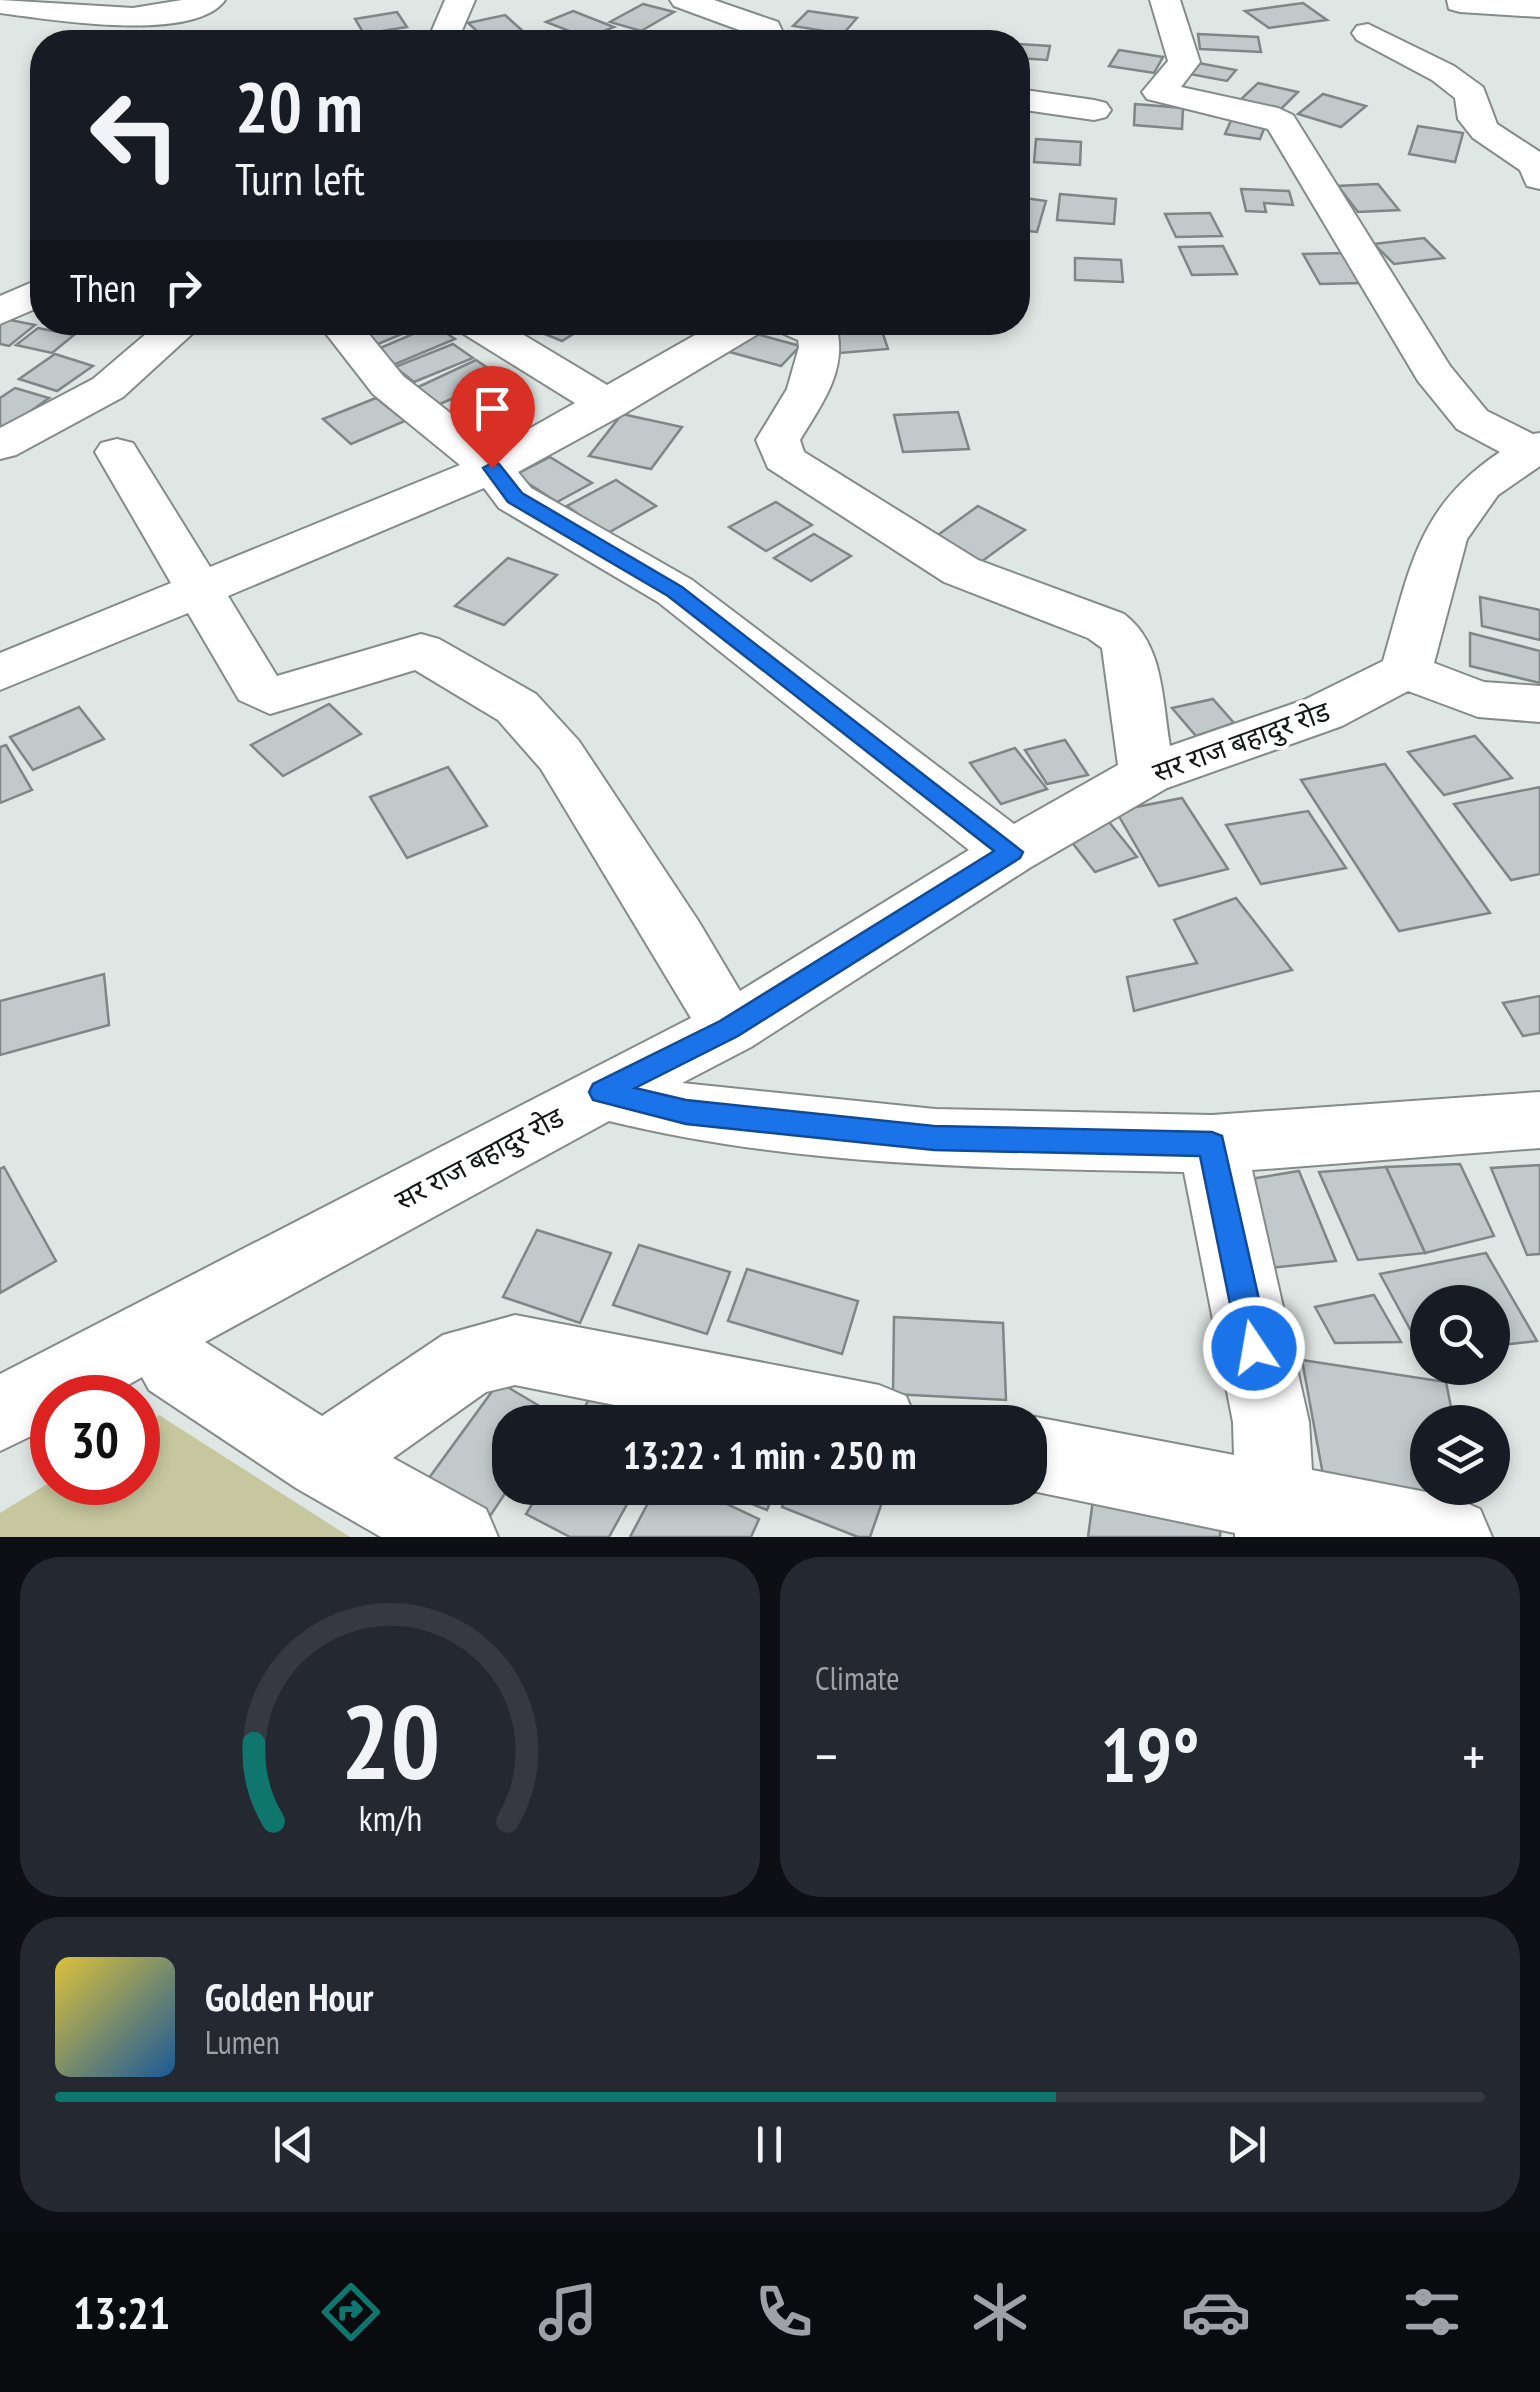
<!DOCTYPE html>
<html lang="en">
<head>
<meta charset="utf-8">
<style>
  :root { --surface:#171b24; --page:#242831; --text:#f1f3f6; --muted:#9ea1a6; --line:#363941; --accent:#0f766e }
  body { margin:0; font-family:"PT Sans Narrow","Noto Sans Devanagari",sans-serif; background:var(--page); color:var(--text); height:100vh; display:flex; flex-direction:column; font-size:38px; white-space:nowrap }
  * { box-sizing:border-box; margin:0 }
  p { font-size:32px; color:var(--muted) }
  .icon { flex:none; width:55px; height:55px; fill:none; stroke:currentColor; stroke-width:2; stroke-linecap:round; stroke-linejoin:round }
  .map { position:relative; height:1537px; overflow:hidden }
  .details { display:flex; flex-direction:column; gap:20px; padding:20px; background:#0d0f14; flex:1 }
  .details>* { flex:none }
  .guide { position:absolute; left:30px; top:30px; width:1000px; height:305px; border-radius:40px; box-shadow:0 5px 15px #0003; background:#171b24; color:var(--text); overflow:hidden }
  .buttons { position:absolute; left:1410px; top:1285px; display:grid; gap:20px }
  .buttons a { display:grid; place-items:center; width:100px; height:100px; border-radius:50%; background:var(--surface); box-shadow:0 5px 15px #0003; font-size:50px }
  .speed { position:absolute; left:30px; top:1375px; display:flex; gap:20px; font-size:50px; font-weight:700; text-align:center }
  .speed>* { display:grid; place-content:center; width:130px; height:130px; border-radius:50%; background:var(--surface); box-shadow:0 5px 15px #0003; line-height:1 }
  .speed .limit { border:15px solid #d22; background:#fff; color:#111 }
  .pin { position:absolute; display:grid; place-items:center; width:85px; height:85px; color:#fff; margin:-102px -42px; border-radius:50% 50% 50% 0; rotate:-45deg; box-shadow:0 0 10px #0007 }
  .pin .icon { rotate:45deg }
  .me { position:absolute; width:110px; margin:-55px; rotate:348deg; stroke-linejoin:round; filter:drop-shadow(0 0 8px #0008) }
  .turn { display:flex; align-items:center; gap:35px; height:210px; padding:0 40px; font-size:45px }
  .turn .icon { width:130px; height:130px; stroke-width:2.5 }
  .turn b { display:block; font-size:70px; line-height:85px }
  .then { display:flex; align-items:center; height:95px; padding:0 40px; background:#0003; gap:20px; font-size:38px }
  .big { font-size:75px; font-weight:800; line-height:1.1 }
  .details .card { flex:1; display:flex; flex-direction:column; justify-content:center; gap:15px; min-width:0; padding:0 35px; border-radius:40px; background:var(--page) }
  .details .dial { align-items:center; gap:0 }
  .dial svg { height:260px; overflow:visible; fill:none; stroke:var(--line); stroke-width:7; stroke-linecap:round; text-anchor:middle }
  .dial text { fill:var(--text); stroke:none }
  .song { display:flex; align-items:center; gap:30px }
  .cover { width:120px; height:120px; border-radius:15px; background:linear-gradient(135deg,hsl(50 70% 55%),hsl(210 70% 35%)) }
  .played { height:10px; border-radius:5px; background:linear-gradient(90deg,var(--accent) 70%,var(--line) 70%) }
  .keys { display:flex; justify-content:space-around; direction:ltr }
  .heat { display:flex; justify-content:space-between; align-items:center; font-size:55px; direction:ltr }
  .details .tiles { flex:1; display:grid; gap:20px; grid-template-columns:1fr 1fr }
  .card:last-child { grid-column:span 2 }
  .trip { position:absolute; left:492px; top:1405px; width:555px; height:100px; border-radius:40px; background:var(--surface); box-shadow:0 5px 15px #0003; font-weight:800; line-height:100px; text-align:center }
  .tabs { display:flex; height:160px; justify-content:space-around; align-items:center; background:#090b0e; color:var(--muted) }
  .tabs .icon { width:70px; height:70px }
  .tabs .current { color:var(--accent) }
  .tabs b { font-size:45px; color:var(--text) }
  .map>svg:first-child { display:block }
  .green { fill:#c6c79e }
  .building { fill:#c2c9ca; stroke:#7f8687; stroke-width:2.5 }
  .lines { fill:none; stroke-linecap:round; stroke-linejoin:round }
  .minor-casing { stroke:#848b89; stroke-width:4 }
  .minor { fill:#fff; fill-rule:evenodd }
  .route { fill:#1a73e8; stroke:#114b97; stroke-width:2.5 }
  .labels { text-anchor:middle; dominant-baseline:central; stroke-width:8; stroke-linejoin:round; paint-order:stroke }
  .street-label { font-size:28px; fill:#151716; stroke:#fff }
</style>
</head>
<body>
<div class="map">
<svg width="1540" height="1537" viewBox="0 0 1540 1537">
  <rect width="100%" height="100%" fill="#dfe7e4"/>
  <path class="green" d="M159,1415L350,1537H0V1513L52,1481L138,1482V1429Z"/>
  <g class="building">
    <path d="M1303,3L1327,20L1269,28L1245,11Z"/>
    <path d="M643,4L674,12L641,31L610,22Z"/>
    <path d="M573,11L614,27L587,38L546,22Z"/>
    <path d="M808,11L857,18L843,34L793,26Z"/>
    <path d="M397,12L407,27L364,34L355,19Z"/>
    <path d="M505,15L525,33L487,40L468,23Z"/>
    <path d="M800,31L848,38L844,42H791Z"/>
    <path d="M1198,34L1258,37L1261,52L1200,49Z"/>
    <path d="M1018,44L1050,46L1047,60L1018,58Z"/>
    <path d="M1119,50L1163,57L1154,73L1109,66Z"/>
    <path d="M1193,62L1236,70L1227,81L1184,73Z"/>
    <path d="M1258,83L1298,92L1279,111L1239,101Z"/>
    <path d="M1323,94L1366,106L1341,127L1298,114Z"/>
    <path d="M1135,104L1183,108L1182,129L1134,125Z"/>
    <path d="M1233,116L1267,121L1260,139L1225,134Z"/>
    <path d="M1418,126L1463,133L1455,162L1409,154Z"/>
    <path d="M1036,139L1081,142L1080,165L1034,162Z"/>
    <path d="M1378,184L1399,210L1358,212L1338,186Z"/>
    <path d="M1241,189L1289,191L1293,205L1264,203L1266,212L1246,211Z"/>
    <path d="M1060,194L1116,199L1114,224L1057,220Z"/>
    <path d="M1018,197L1046,201L1037,232L1018,230Z"/>
    <path d="M1210,213L1222,236L1176,237L1165,214Z"/>
    <path d="M1424,238L1444,258L1394,264L1374,244Z"/>
    <path d="M1223,246L1237,274L1192,275L1179,247Z"/>
    <path d="M1344,253L1361,283L1320,284L1303,254Z"/>
    <path d="M1075,258L1121,260L1123,282L1075,280Z"/>
    <path d="M0,318L35,325L9,346L0,344Z"/>
    <path d="M370,322H430L371,347L349,331Z"/>
    <path d="M526,322H592L562,341L523,325Z"/>
    <path d="M879,322L888,349L840,353L832,326Z"/>
    <path d="M434,325L455,339L393,365L373,351Z"/>
    <path d="M38,328L74,335L52,353L16,345Z"/>
    <path d="M746,331L800,346L781,366L726,351Z"/>
    <path d="M453,344L473,358L414,382L395,367Z"/>
    <path d="M55,354L93,366L57,391L19,379Z"/>
    <path d="M476,360L501,377L440,404L416,388Z"/>
    <path d="M15,388L49,398L0,433V398Z"/>
    <path d="M376,398L405,421L351,444L323,419Z"/>
    <path d="M958,412L969,449L903,452L894,415Z"/>
    <path d="M622,414L682,427L651,469L589,456Z"/>
    <path d="M550,457L592,483L557,502L515,475Z"/>
    <path d="M616,480L656,506L606,534L567,506Z"/>
    <path d="M776,502L812,525L766,551L729,527Z"/>
    <path d="M978,506L1025,530L974,567L928,542Z"/>
    <path d="M814,534L851,556L811,581L774,558Z"/>
    <path d="M508,558L557,575L504,625L455,606Z"/>
    <path d="M1480,597L1540,610V640L1482,626Z"/>
    <path d="M1470,633L1540,651V683L1470,666Z"/>
    <path d="M1213,699L1234,723L1196,736L1172,708Z"/>
    <path d="M329,704L361,734L283,776L251,745Z"/>
    <path d="M79,707L104,739L33,770L10,737Z"/>
    <path d="M1475,736L1512,778L1444,795L1408,752Z"/>
    <path d="M1065,740L1088,775L1047,784L1025,750Z"/>
    <path d="M6,745L32,790L0,803V747Z"/>
    <path d="M1015,748L1047,789L1001,804L970,763Z"/>
    <path d="M1385,764L1490,913L1399,931L1301,780Z"/>
    <path d="M448,767L487,826L407,858L370,797Z"/>
    <path d="M1540,787V874L1511,880L1454,804Z"/>
    <path d="M1182,798L1228,869L1159,886L1116,811Z"/>
    <path d="M1308,811L1346,868L1261,884L1226,825Z"/>
    <path d="M1105,817L1137,857L1095,872L1064,832Z"/>
    <path d="M1236,898L1292,970L1134,1011L1127,977L1197,963L1174,920Z"/>
    <path d="M104,974L109,1025L0,1055V1001Z"/>
    <path d="M1540,996V1033L1523,1036L1503,1003Z"/>
    <path d="M1460,1164L1494,1236L1425,1253L1386,1167Z"/>
    <path d="M1540,1165V1254L1527,1255L1491,1168Z"/>
    <path d="M4,1167L56,1261L0,1293V1169Z"/>
    <path d="M1386,1167L1425,1253L1358,1260L1319,1172Z"/>
    <path d="M1299,1171L1336,1261L1269,1268L1244,1180Z"/>
    <path d="M537,1230L611,1253L580,1323L503,1297Z"/>
    <path d="M639,1245L730,1272L707,1334L613,1305Z"/>
    <path d="M1486,1253L1537,1341L1492,1346V1302H1428V1353H1423L1380,1274Z"/>
    <path d="M747,1269L858,1301L842,1354L728,1321Z"/>
    <path d="M1374,1295L1401,1342L1335,1343L1315,1307Z"/>
    <path d="M894,1317L1003,1323L1006,1400L893,1394Z"/>
    <path d="M1302,1360L1446,1382L1454,1422H1428V1488H1468L1473,1513L1325,1486Z"/>
    <path d="M605,1371L671,1401L660,1422H590L579,1417Z"/>
    <path d="M499,1382L558,1417L554,1422H510V1486L490,1516L429,1478Z"/>
    <path d="M1095,1485L1221,1518L1220,1537H1088Z"/>
    <path d="M542,1488H636L609,1537H570L526,1514Z"/>
    <path d="M656,1488H693L759,1519L751,1537H630Z"/>
    <path d="M713,1488H776L767,1510Z"/>
    <path d="M789,1488H887L870,1537H858L782,1507Z"/>
  </g>
  <g class="lines">
    <defs>
      <g id="minor">
        <path d="M0,0L133,8L182,0H225C194,44 47,19 0,13Z"/>
        <path d="M445,0H475L457,42H427Z"/>
        <path d="M670,0H714L778,22L787,42H756L753,35L674,6Z"/>
        <path d="M1150,0H1180L1200,62L1181,87L1278,108L1293,115L1450,366L1487,411L1533,434L1540,433V466L1498,495L1467,539L1434,663L1484,682L1540,686V722L1478,717L1408,691L1342,726L1167,788L1031,867L751,1047L682,1083L935,1109L1212,1115L1540,1092V1148L1252,1170L1309,1422L1312,1470L1452,1497L1480,1509L1492,1537H1235V1533L1018,1488H1030V1422H1013L1030,1416L1234,1455L1233,1422L1184,1172C992,1168 796,1167 609,1121L205,1342L322,1416L443,1335L515,1315L879,1385L906,1396L917,1422H699L515,1385L486,1392L393,1458L486,1509L498,1537H381L296,1488L149,1390L142,1377L105,1398H52V1426L0,1451V1374L691,1018L541,769L498,720L415,670L270,714L239,700L188,613L0,690V653L171,583L95,452L101,443L117,439L133,443L210,567L460,465L373,394L317,322H359L403,376L495,448L575,403L459,331L453,322H502L607,385L718,322H769L763,331L624,414L518,472L531,488L692,580L1014,824L1118,765L1102,648L1088,638L944,582L768,468L756,440L787,389L799,347L798,340L777,331L771,322H826L838,334C845,374 820,407 800,440L804,452L978,560L1124,614C1164,644 1162,700 1170,746L1304,700L1383,661C1410,570 1416,508 1500,452L1457,429L1418,381L1268,129L1147,99L1142,92L1168,61ZM484,488L499,508L658,602L969,850L740,991L699,922L579,741L536,694L439,639L421,634L277,676L228,596Z"/>
        <path d="M1447,0H1540V17L1460,12L1449,9Z"/>
        <path d="M1368,24L1454,66L1483,87L1497,124L1540,152V189L1527,186L1520,170L1473,138L1458,119L1455,98L1432,80L1357,40L1352,33L1357,26Z"/>
        <path d="M1018,89L1094,100L1106,103L1111,110L1106,117L1094,120L1018,109Z"/>
        <path d="M42,278V306L0,324V296Z"/>
        <path d="M160,322H205L123,397L16,455L0,459V428L93,379Z"/>
      </g>
    </defs>
    <use href="#minor" class="minor-casing"/>
    <use href="#minor" class="minor"/>
  </g>
  <path class="route" d="M492,463L499,464L522,493L682,587L1023,852L1020,858L738,1036L635,1088L686,1100L934,1126L1212,1132L1222,1136L1270,1348L1265,1358L1254,1363L1244,1358L1239,1348L1200,1156L934,1150L686,1124L593,1100L589,1092L593,1084L720,1021L994,851L668,596L508,502L483,468Z"/>
  <g class="labels">
    <g class="street-label">
      <text transform="translate(1241 741) rotate(-20)">सर राज बहादुर रोड</text>
      <text transform="translate(479 1158) rotate(-28)">सर राज बहादुर रोड</text>
    </g>
  </g>
</svg>
<div class="buttons">
<a><svg class="icon" aria-label="search" viewBox="0 0 24 24"><circle cx="10" cy="10" r="6"/><path d="M15 15l6 6"/></svg></a>
<a><svg class="icon" aria-label="layers" viewBox="0 0 24 24"><path d="M12 4l9 5-9 5-9-5zM3 14l9 5 9-5"/></svg></a>
</div>
<div class="speed"><div class="limit">30</div></div>
<div class="pin" style="left:492px;top:468px;background:#d93025"><svg class="icon" aria-label="arrive" viewBox="0 0 24 24"><path d="M6 21V4h12l-3 4 3 4H6"/></svg></div>
<svg class="me" style="left:1254px;top:1348px" viewBox="-20 -20 40 40"><circle r="17" fill="#1a73e8" stroke="#fff" stroke-width="3"/><path d="M0-11L8 9 0 5-8 9z" fill="#fff"/></svg>
<div class="trip">13:22 · 1 min · 250 m</div>
<div class="guide">
<div class="turn"><svg class="icon" aria-label="left" viewBox="0 0 24 24"><path d="M17 20v-9H6M10 6l-5 5 5 5"/></svg><div><b>20 m</b>Turn left</div></div>
<div class="then">Then<svg class="icon" aria-label="right" viewBox="0 0 24 24"><path d="M7 20v-9h11M14 6l5 5-5 5"/></svg></div>
</div>
</div>
<section class="details">
<div class="tiles">
<div class="card dial"><svg viewBox="0 0 100 80">
<path d="M14 69A42 42 0 1 1 86 69"/>
<path d="M14 69A42 42 0 0 1 8 45" stroke="#0f766e"/>
<text x="50" y="56" font-size="32" font-weight="700">20</text>
<text x="50" y="72" font-size="11">km/h</text>
</svg></div>
<div class="card"><p>Climate</p>
<div class="heat"><a>−</a><b class="big">19°</b><a>+</a></div>
</div>
<div class="card">
<div class="song"><i class="cover"></i><div><b>Golden Hour</b><p>Lumen</p></div></div>
<div class="played"></div>
<div class="keys"><svg class="icon" aria-label="previous" viewBox="0 0 24 24"><path d="M18 5L8 12l10 7zM5 5v14"/></svg><svg class="icon" aria-label="pause" viewBox="0 0 24 24"><path d="M8 5v14M16 5v14"/></svg><svg class="icon" aria-label="next" viewBox="0 0 24 24"><path d="M6 5l10 7-10 7zM19 5v14"/></svg></div>
</div>
</div>
</section>
<nav class="tabs">
<b>13:21</b>
<svg class="icon current" aria-label="directions" viewBox="0 0 24 24"><path d="M12 3l9 9-9 9-9-9zM9 14v-3h6M13 9l2 2-2 2"/></svg>
<svg class="icon" aria-label="music" viewBox="0 0 24 24"><path d="M9 18V5l10-2v13"/><circle cx="6" cy="18" r="3"/><circle cx="16" cy="16" r="3"/></svg>
<svg class="icon" aria-label="phone" viewBox="0 0 24 24"><path d="M5 4h4l2 5-3 2q2 4 5 5l2-3 5 2v4C11 20 4 13 5 4z"/></svg>
<svg class="icon" aria-label="climate" viewBox="0 0 24 24"><path d="M12 3v18M4 7l16 10M4 17L20 7"/></svg>
<svg class="icon" aria-label="car" viewBox="0 0 24 24"><path d="M5 17H2v-5l4-1 3-4h7l3 4 3 1v5h-3M9 17h6M6 11h13"/><circle cx="7" cy="17" r="2"/><circle cx="17" cy="17" r="2"/></svg>
<svg class="icon" aria-label="filters" viewBox="0 0 24 24"><path d="M4 7h16M4 17h16"/><circle cx="9" cy="7" r="2"/><circle cx="15" cy="17" r="2"/></svg>
</nav>
</body>
</html>
